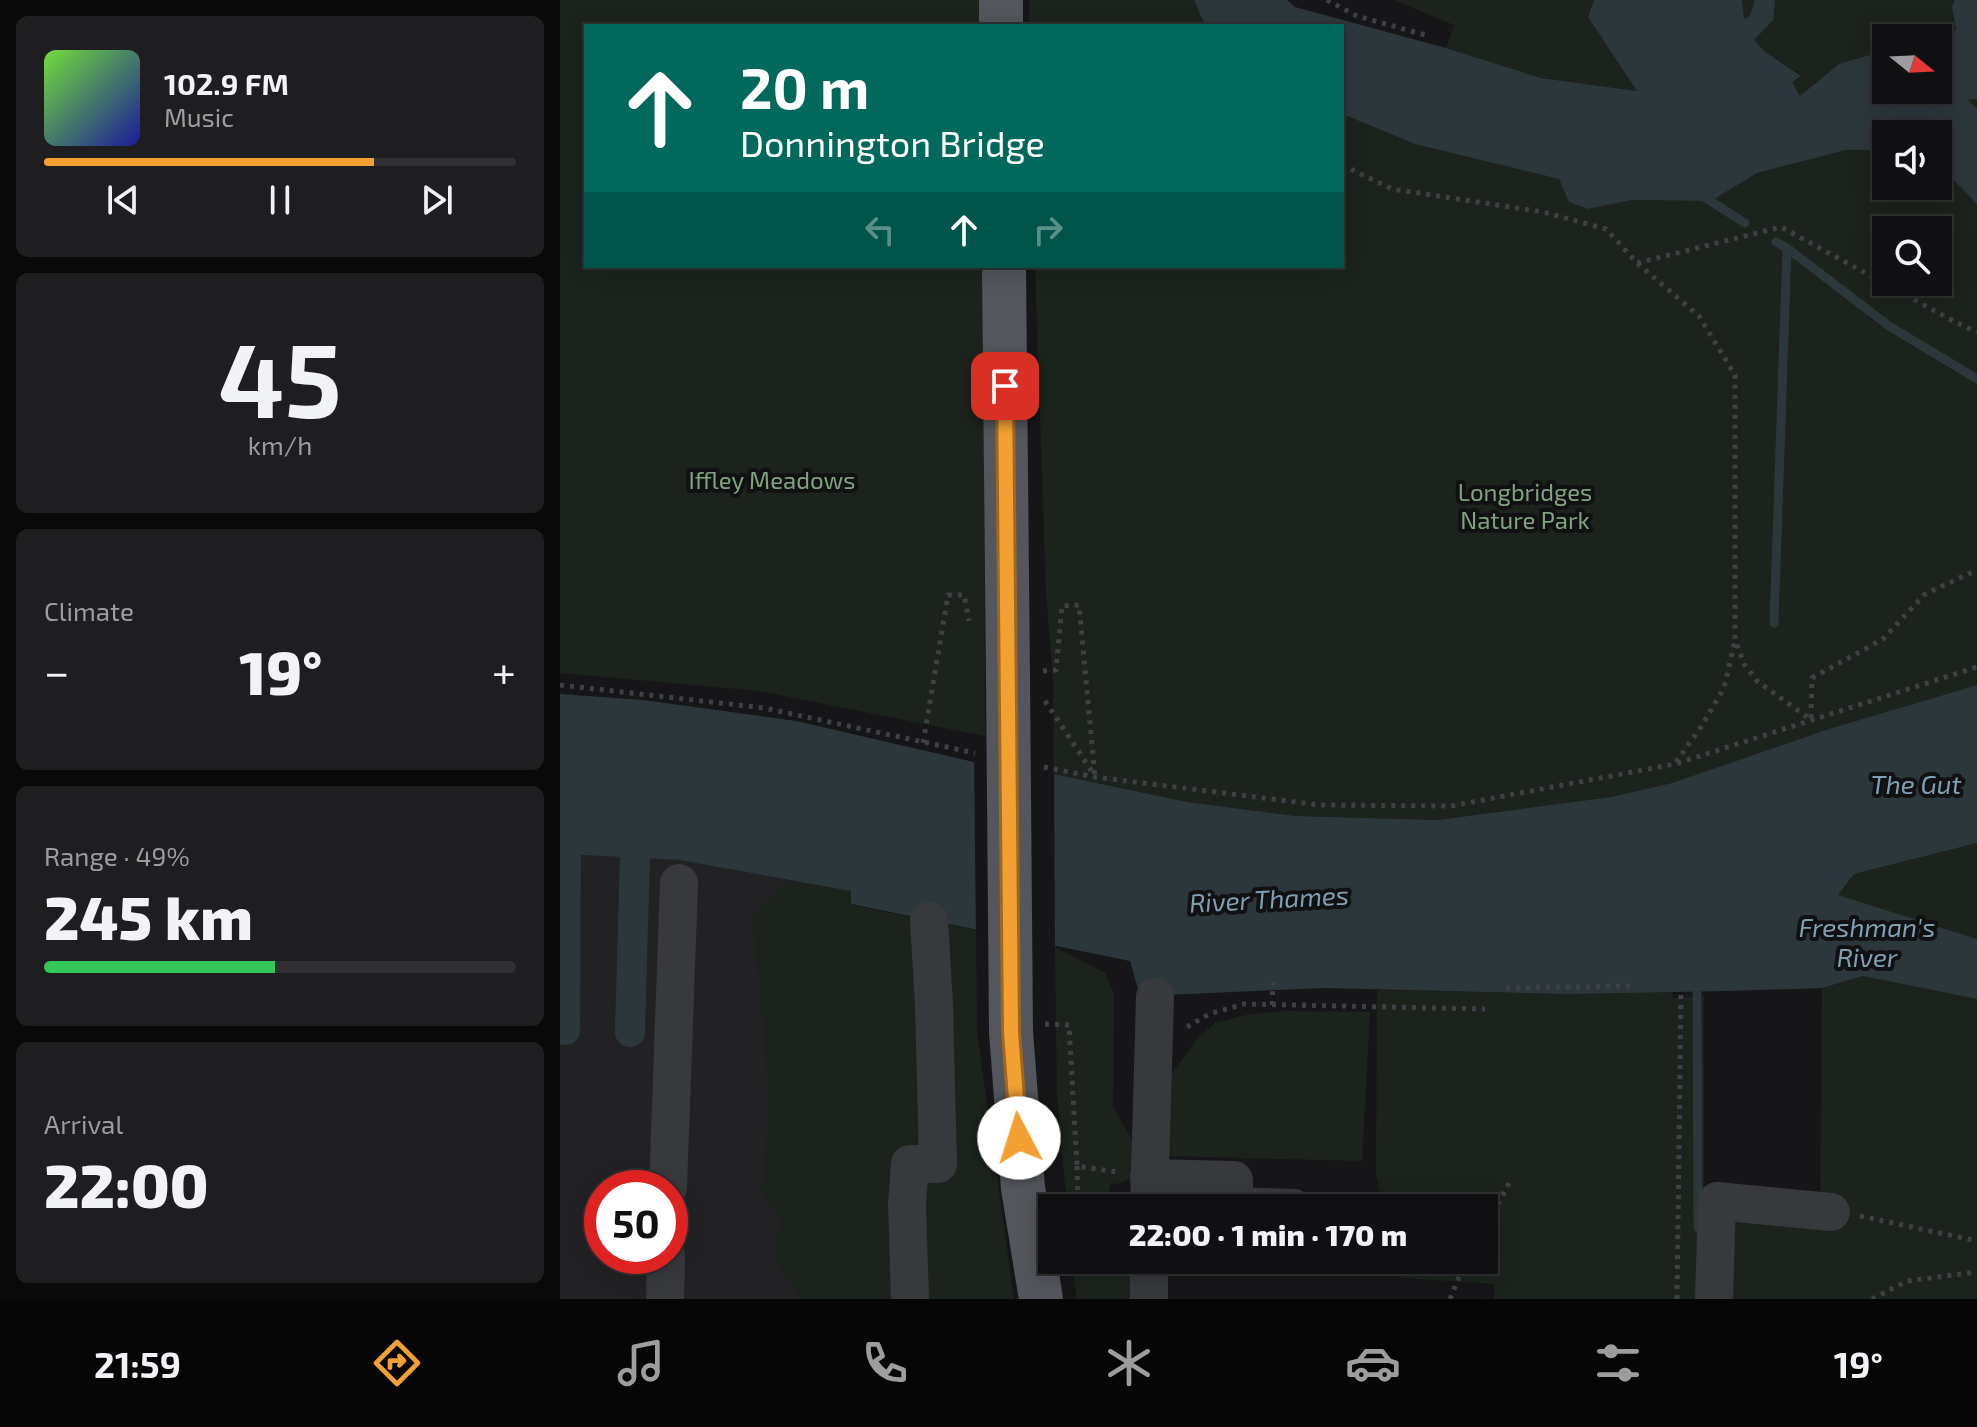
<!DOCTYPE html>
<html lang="en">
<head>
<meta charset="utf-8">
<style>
  :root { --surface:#101012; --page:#1e1e20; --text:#f1f3f6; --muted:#9c9d9f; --line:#303032; --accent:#f3a033 }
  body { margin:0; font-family:"Exo 2",sans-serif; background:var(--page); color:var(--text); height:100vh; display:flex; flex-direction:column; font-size:30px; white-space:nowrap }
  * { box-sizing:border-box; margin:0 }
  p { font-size:26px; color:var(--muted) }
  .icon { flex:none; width:44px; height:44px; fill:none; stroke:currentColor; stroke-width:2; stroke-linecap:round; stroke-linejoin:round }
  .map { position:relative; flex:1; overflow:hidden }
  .drawer { display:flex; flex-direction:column; gap:16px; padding:16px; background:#09090a; width:560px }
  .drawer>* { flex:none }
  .hud { position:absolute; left:24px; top:24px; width:760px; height:244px; border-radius:0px; box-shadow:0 4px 20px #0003,0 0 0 2px var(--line); background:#00695c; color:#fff; overflow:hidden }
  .needle { width:52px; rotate:108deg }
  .controls { position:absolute; left:1312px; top:24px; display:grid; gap:16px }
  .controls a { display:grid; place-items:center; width:80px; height:80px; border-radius:0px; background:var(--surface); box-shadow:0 4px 20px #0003,0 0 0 2px var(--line); font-size:40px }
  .speed { position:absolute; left:24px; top:1170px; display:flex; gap:16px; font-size:40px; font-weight:700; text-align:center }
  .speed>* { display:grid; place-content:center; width:104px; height:104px; border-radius:50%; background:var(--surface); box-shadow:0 4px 20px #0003,0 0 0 2px var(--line); line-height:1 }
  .speed .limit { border:12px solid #d22; background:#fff; color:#111 }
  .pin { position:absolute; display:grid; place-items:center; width:68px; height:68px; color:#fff; margin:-34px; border-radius:16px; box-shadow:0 4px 12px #0006 }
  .me { position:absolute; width:88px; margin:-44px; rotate:355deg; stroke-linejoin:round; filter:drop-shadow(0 0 6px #0008) }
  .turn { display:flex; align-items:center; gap:28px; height:168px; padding:0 24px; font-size:36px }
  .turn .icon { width:104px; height:104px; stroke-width:2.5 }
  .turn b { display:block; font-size:56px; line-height:68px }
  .lanes { display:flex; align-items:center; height:76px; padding:0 24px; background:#0003; justify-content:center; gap:40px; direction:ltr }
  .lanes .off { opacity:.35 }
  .big { font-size:60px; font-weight:800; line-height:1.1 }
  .drawer .tile { flex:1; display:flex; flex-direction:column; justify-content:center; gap:12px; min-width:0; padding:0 28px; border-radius:12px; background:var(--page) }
  .drawer .dial { align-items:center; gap:0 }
  .dial b { font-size:104px; line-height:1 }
  .song { display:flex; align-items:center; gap:24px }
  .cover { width:96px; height:96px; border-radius:12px; background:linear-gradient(135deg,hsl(100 70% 55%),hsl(240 70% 35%)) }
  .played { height:8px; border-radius:4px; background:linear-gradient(90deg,var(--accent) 70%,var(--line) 70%) }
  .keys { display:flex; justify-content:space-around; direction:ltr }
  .heat { display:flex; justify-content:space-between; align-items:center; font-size:44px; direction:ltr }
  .charge { height:12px; border-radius:6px; background:linear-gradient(90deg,#34c759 49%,var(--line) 0) }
  .trip { position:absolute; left:478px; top:1194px; width:460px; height:80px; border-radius:0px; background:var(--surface); box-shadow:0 4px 20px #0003,0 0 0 2px var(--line); font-weight:800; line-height:80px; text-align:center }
  .tab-bar { display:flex; height:128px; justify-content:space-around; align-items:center; background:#060607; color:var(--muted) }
  .tab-bar .icon { width:56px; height:56px }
  .tab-bar .on { color:var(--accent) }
  .tab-bar b { font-size:36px; color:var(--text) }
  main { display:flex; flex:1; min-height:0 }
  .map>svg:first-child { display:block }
  .built { fill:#222225; fill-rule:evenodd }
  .green { fill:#1c231c; fill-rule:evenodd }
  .water { fill:#2c373c }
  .pier { fill:#161618 }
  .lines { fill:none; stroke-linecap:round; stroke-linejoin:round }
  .stream { stroke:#2c373c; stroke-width:9 }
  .canal { stroke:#2c373c; stroke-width:30 }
  .path { stroke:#3d4044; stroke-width:5; stroke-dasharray:4 6; stroke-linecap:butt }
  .minor { stroke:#37393d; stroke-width:38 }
  .major { stroke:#53565c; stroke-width:44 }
  .major-bridge { stroke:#53565c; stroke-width:44 }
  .route-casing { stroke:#9e6821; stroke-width:20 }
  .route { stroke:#f3a033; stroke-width:14 }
  .labels { text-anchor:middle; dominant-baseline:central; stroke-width:8; stroke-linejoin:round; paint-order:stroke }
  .park-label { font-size:24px; fill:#80a37f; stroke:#111113 }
  .water-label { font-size:26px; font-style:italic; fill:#7fa0b3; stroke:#111113 }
</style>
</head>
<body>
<main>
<section class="drawer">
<div class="tile">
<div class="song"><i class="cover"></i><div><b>102.9 FM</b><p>Music</p></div></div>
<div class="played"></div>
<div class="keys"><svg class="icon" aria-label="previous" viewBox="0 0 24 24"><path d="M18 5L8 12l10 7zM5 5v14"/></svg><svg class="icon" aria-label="pause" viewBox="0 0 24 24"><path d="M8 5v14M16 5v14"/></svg><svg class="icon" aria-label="next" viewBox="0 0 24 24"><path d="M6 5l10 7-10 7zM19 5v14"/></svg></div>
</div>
<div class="tile dial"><b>45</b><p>km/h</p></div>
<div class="tile"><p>Climate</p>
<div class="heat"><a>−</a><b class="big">19°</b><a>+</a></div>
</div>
<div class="tile"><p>Range · 49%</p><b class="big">245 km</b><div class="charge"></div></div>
<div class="tile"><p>Arrival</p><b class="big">22:00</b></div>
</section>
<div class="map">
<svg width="1417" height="1299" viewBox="0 0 1417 1299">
  <rect width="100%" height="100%" fill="#161618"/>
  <path class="built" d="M0,854L119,860L291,891L282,1299H0ZM42,1188H110V1256H42Z"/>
  <g class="green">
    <path d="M0,0H423V26H26V266H424L425,736L199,691L0,673Z"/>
    <path d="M470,0H634L645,26H468Z"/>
    <path d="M834,0H1034L1028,17L1078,91L981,78L886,48L894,25Z"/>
    <path d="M1182,0H1417L1397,30L1368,38H1326V50L1279,64L1240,97L1232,82L1241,75L1204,51L1184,31Z"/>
    <path d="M1417,99V685L1269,729L1112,783L1051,797L878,820L736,816L627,802L494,774L493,680L486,592L475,266H782V114L855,144L999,179L1009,202L1028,209L1072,200L1151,201L1197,173L1286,150H1326V186H1378V134L1408,100ZM1326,230H1378V282H1326Z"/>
    <path d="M1417,843V939L1278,896L1294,874Z"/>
    <path d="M229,881L291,891L292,905L416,930L417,1032L454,1299H242L213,1258L221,1218L201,1192C216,1101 201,1007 192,915Z"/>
    <path d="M495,947L545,973L554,993L553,1107L573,1142V1175L564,1182L550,1185L548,1208H507L497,1097Z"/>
    <path d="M1303,976L1417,999V1299H934V1284L841,1278L837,1260H924V1208H824L816,1175L817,990L1008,994L1112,991L1113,998L1144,996V1207L1260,1216L1262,988Z"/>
    <path d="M723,1011L810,1012L802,1161L604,1156L611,1074L638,1038L655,1023L686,1015Z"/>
    <path d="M512,1260H578L577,1299H517Z"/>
  </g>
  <g class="water">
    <path d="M634,0H727L735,7L886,48L981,78L1077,91L1028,17L1034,0H1182L1184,19L1190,16L1195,0H1215L1213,20L1194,40L1204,51L1241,76L1232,82L1240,96L1279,64L1326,50V90H1378V38H1368L1396,30L1392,7L1395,0H1417V99L1408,100L1417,109V204L1385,171L1378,168V134H1326V150H1286L1197,173L1151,201L1072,200L1028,209L1009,202L999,179L855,144L782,114V26H645Z"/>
    <path d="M1417,685V843L1294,874L1278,895L1417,939V999L1303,976L1262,988L1166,991L1008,994L764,988L580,996L570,961L291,904V891L119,860L0,854V694L83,700L236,721L414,762L494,774L627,802L736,816L878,820L1051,797L1112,783L1269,729Z"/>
  </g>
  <path class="pier" d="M414,758L494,769L495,950L416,934Z"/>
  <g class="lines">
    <g class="stream">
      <path d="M1141,195L1185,223"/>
      <path d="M1227,248L1329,326L1417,379"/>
      <path d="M1214,623L1227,248L1216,242"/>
      <path d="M1137,991L1138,1228"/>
    </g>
    <g class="canal">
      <path d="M5,1030L6,812"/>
      <path d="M70,1032L76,818"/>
    </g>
    <g class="path">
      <path d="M767,0L797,16L869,36"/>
      <path d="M782,165L832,189L983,212L1046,229L1077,263L1139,316L1175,375V639L1184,664L1197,681L1250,719"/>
      <path d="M1077,263L1221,227L1395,322L1417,332"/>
      <path d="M483,671L496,670L502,606L519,605L535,777"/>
      <path d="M0,685L204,708L415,753"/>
      <path d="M485,701L535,776"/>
      <path d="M1251,718L1252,678L1323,639L1365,594L1417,570"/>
      <path d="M363,743L388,595H404L409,621"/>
      <path d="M1116,762L1141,727L1164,688L1175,640"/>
      <path d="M484,767L535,777L760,805L891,806L1115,764L1417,667"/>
      <path d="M946,988L1070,986"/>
      <path d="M712,1005L713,983"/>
      <path d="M485,1024L509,1025L517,1166L557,1172"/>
      <path d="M627,1027L649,1014L684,1004L925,1009"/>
      <path d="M517,1166L518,1208"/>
      <path d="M1300,1216L1417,1241"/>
      <path d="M924,1231L949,1183"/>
      <path d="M890,1299L906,1260"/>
      <path d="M1117,1299L1121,991"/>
      <path d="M1312,1299L1347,1281L1417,1272"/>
    </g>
    <g class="minor">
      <path d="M589,1178L674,1180V1206L734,1208"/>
      <path d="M108,1188L119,883"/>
      <path d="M589,1208L595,997"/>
      <path d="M105,1299L106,1256"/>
      <path d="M350,1299L347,1204L350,1164H378L374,1005L369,921"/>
      <path d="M589,1299V1260"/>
      <path d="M1154,1299L1157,1201L1271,1212"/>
    </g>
    <g class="major">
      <path d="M441,0V26"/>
      <path d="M444,266L448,680"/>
      <path d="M451,1032L463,1188L481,1299"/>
    </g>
    <path class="major-bridge" d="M448,680L451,1032"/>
  </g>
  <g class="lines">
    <defs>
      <path id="route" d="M445,386L451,1032L459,1138"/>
    </defs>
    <use href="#route" class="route-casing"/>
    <use href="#route" class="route"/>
  </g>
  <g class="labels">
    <g class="park-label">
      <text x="212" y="479">Iffley Meadows</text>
      <text x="965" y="491">Longbridges<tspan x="965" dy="28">Nature Park</tspan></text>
    </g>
    <g class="water-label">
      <text x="1356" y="783">The Gut</text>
      <text transform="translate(709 898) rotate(-3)">River Thames</text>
      <text x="1307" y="926">Freshman's<tspan x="1307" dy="30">River</tspan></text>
    </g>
  </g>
</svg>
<div class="controls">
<a><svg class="needle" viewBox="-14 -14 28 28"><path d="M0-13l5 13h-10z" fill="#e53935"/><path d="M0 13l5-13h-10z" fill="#9c9d9f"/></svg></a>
<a><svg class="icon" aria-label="sound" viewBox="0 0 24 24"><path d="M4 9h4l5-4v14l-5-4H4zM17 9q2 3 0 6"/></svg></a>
<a><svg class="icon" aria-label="search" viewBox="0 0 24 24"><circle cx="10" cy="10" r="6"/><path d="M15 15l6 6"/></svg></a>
</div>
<div class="speed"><div class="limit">50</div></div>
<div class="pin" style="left:445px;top:386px;background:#d93025"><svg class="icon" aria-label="arrive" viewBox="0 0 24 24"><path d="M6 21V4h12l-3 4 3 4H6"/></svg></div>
<svg class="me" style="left:459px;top:1138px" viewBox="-20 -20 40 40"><circle r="19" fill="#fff"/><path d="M0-13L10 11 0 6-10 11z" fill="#f3a033"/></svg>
<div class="trip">22:00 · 1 min · 170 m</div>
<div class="hud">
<div class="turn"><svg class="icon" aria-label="ahead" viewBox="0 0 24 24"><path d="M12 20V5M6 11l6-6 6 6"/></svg><div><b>20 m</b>Donnington Bridge</div></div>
<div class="lanes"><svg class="icon off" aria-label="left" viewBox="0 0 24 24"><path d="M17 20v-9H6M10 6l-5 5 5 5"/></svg><svg class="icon" aria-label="ahead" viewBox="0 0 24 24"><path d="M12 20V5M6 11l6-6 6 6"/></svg><svg class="icon off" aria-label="right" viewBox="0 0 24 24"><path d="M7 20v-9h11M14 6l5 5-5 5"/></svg></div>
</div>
</div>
</main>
<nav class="tab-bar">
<b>21:59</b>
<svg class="icon on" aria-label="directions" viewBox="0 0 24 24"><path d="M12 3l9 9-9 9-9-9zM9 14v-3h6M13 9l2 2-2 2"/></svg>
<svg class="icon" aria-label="music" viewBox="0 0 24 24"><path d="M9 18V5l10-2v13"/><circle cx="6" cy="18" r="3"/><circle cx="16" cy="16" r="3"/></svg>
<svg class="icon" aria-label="phone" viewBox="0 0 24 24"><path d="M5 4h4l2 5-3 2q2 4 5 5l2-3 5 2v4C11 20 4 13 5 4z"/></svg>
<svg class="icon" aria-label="climate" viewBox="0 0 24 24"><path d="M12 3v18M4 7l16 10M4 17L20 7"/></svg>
<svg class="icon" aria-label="car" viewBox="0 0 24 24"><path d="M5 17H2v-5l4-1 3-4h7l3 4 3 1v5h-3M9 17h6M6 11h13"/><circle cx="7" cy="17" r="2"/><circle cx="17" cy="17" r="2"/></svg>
<svg class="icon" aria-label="filters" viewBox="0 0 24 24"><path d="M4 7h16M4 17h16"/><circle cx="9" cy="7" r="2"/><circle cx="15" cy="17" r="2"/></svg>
<b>19°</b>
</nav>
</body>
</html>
